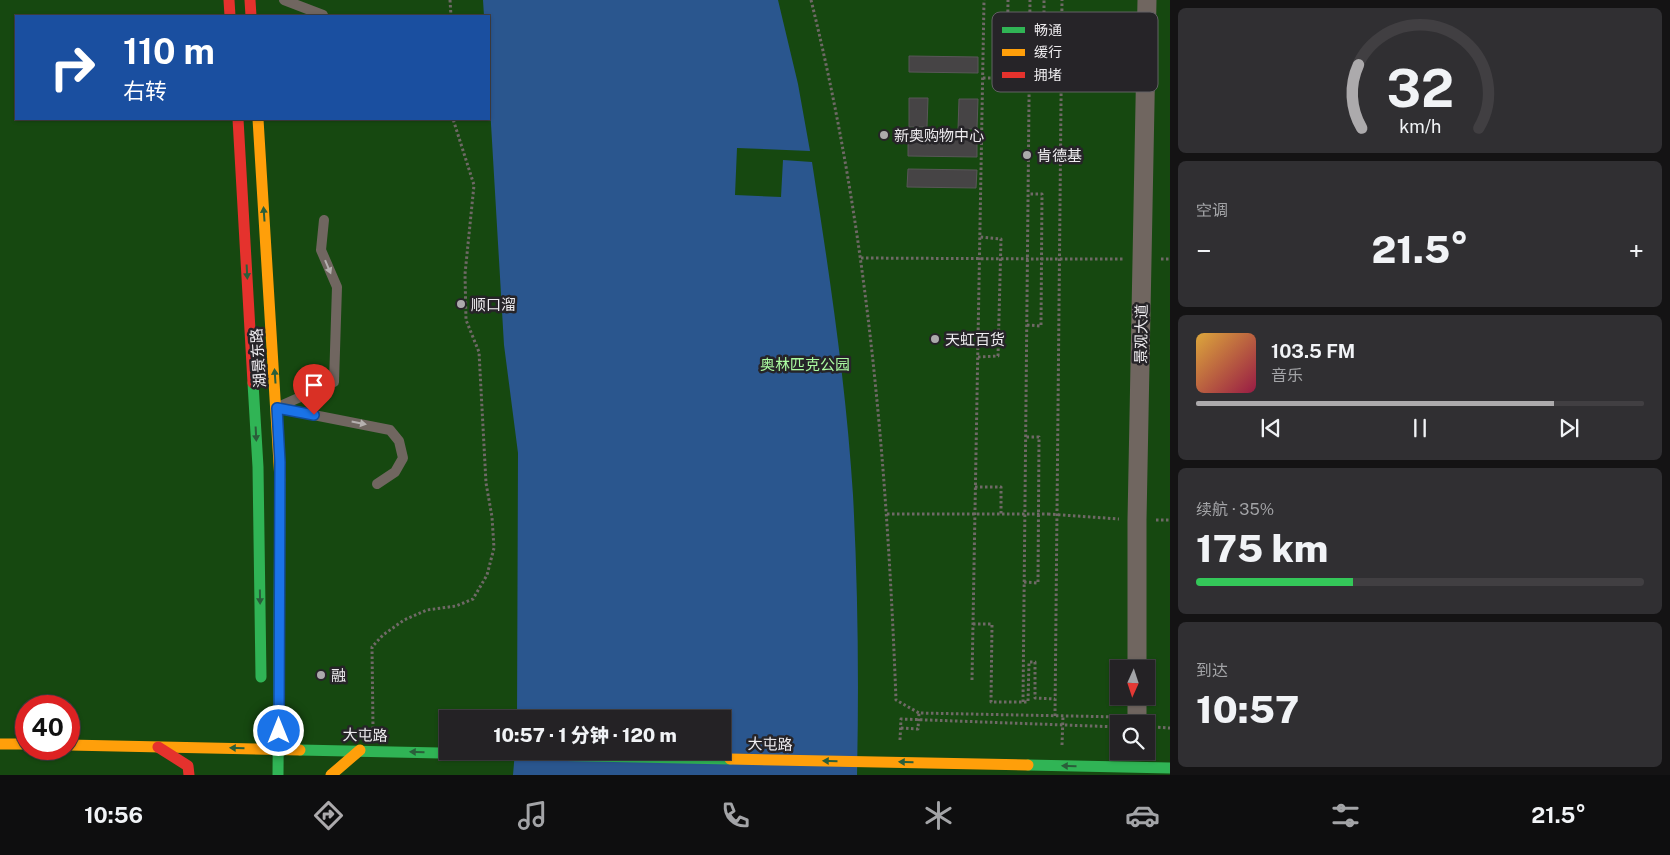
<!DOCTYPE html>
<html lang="zh">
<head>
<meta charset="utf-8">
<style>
  :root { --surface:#242225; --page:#302f32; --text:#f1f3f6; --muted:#a3a4a7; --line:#413f42; --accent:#acaaac }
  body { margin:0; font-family:"Public Sans","Noto Sans SC",sans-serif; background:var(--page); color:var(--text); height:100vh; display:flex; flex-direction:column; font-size:19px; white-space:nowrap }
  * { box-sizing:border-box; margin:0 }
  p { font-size:16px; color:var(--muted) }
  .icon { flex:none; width:28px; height:28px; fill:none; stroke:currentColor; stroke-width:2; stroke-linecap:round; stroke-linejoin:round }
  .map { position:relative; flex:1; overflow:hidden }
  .sheet { display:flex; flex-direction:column; gap:8px; padding:8px; background:#141314; width:500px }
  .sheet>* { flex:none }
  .hud { position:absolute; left:15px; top:15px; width:475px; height:105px; border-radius:0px; box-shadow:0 1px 4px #0004,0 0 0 1px var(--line); background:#1a4fa0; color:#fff; overflow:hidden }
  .needle { width:32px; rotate:183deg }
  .fabs { position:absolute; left:1110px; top:660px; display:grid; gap:10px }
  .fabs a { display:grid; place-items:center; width:45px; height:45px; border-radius:0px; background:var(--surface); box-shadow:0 1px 4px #0004,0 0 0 1px var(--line); font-size:25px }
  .speed { position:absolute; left:15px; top:695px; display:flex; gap:10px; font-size:25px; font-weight:700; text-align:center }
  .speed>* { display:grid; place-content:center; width:65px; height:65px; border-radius:50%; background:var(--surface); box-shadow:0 1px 4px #0004,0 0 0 1px var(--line); line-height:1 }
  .speed .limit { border:8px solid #d22; background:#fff; color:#111 }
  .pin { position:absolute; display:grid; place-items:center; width:42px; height:42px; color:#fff; margin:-51px -21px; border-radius:50% 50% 50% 0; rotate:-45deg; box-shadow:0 0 5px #0007 }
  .pin .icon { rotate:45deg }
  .me { position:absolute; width:55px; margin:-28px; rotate:0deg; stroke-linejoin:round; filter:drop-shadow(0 0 4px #0008) }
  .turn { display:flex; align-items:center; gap:18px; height:105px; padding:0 25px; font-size:22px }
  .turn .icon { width:65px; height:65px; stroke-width:2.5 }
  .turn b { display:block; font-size:35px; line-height:42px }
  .big { font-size:38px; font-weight:800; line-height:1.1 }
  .sheet .tile { flex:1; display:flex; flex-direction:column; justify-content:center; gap:8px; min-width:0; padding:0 18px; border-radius:8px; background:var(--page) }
  .sheet .dial { align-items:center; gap:0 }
  .dial svg { height:130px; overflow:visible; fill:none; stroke:var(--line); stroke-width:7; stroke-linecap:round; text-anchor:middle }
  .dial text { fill:var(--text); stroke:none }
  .song { display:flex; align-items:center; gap:15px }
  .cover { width:60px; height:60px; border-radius:8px; background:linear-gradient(135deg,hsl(40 70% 55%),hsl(340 70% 35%)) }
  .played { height:5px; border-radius:2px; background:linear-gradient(90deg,var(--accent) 80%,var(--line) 80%) }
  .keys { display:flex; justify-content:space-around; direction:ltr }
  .heat { display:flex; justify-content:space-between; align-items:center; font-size:28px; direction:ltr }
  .charge { height:8px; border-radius:4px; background:linear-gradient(90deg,#34c759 35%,var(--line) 0) }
  .trip { position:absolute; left:439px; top:710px; width:292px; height:50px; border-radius:0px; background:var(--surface); box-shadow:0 1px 4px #0004,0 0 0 1px var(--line); font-weight:800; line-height:50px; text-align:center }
  .tabs { display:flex; height:80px; justify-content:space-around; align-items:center; background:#0e0e0f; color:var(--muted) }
  .tabs .icon { width:35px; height:35px }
  .tabs .current { color:var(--accent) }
  .tabs b { font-size:22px; color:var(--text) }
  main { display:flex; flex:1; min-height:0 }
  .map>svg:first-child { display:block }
  .green { fill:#164810; fill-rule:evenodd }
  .water { fill:#2a568e }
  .building { fill:#464445; stroke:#595758 }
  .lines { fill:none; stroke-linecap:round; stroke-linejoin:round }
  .path { stroke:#6f6966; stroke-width:3; stroke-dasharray:2.5 2.5; stroke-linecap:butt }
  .lane { stroke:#706660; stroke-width:10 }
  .street { stroke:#706660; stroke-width:19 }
  .fast { stroke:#30b455; stroke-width:11 }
  .slow { stroke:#ff9f0a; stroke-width:11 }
  .jam { stroke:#e5322d; stroke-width:11 }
  .path-bridge { stroke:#6f6966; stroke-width:3; stroke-dasharray:2.5 2.5; stroke-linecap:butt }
  .oneway { fill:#2a5e3a }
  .oneway2 { fill:#b5b0af }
  .route-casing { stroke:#114b97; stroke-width:12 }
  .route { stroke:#1a73e8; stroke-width:9 }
  .poi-dot { fill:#acaaac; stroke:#262428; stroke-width:2 }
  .labels { text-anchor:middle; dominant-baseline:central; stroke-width:5; stroke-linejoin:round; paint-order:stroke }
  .poi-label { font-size:15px; fill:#eeecef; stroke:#262428; text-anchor:start }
  .street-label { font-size:15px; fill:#eeecef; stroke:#262428 }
  .park-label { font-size:15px; fill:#abfba1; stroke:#262428 }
  .key { fill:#262428; stroke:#626064; stroke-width:1 }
  .key-label { font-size:14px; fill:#eeecef }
</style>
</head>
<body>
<main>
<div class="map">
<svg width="1170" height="775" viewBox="0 0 1170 775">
  <rect width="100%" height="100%" fill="#302e31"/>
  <path class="green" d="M0,0H1170V775H0ZM16,16H489V119H16ZM1119,669H1146V696H1119ZM26,706H69V749H26ZM448,719H722V751H448ZM1119,724H1146V751H1119Z"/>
  <path class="water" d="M483,0H778L798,84L810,151L737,148L735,195L781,197L783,160L812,162C829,272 846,383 853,495C858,588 859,682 857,775H513L515,751H722V719H517L518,453L504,345L489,90V16H484Z"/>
  <g class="building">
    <path d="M909,56L978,57V73L909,72Z"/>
    <path d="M909,98H928L927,127H909Z"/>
    <path d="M959,99H978L977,129H958Z"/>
    <path d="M926,131L959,132V139L977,140V157L908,156V139H926Z"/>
    <path d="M908,169L977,170L976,188L907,187Z"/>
  </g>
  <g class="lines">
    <g class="path">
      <path d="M450,0L451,16"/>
      <path d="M811,0C868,229 887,465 896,700L919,713"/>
      <path d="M1029,68H1044V0"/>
      <path d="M983,78H1007L1008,0"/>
      <path d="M1050,259H1124"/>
      <path d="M1161,259H1170"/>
      <path d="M1027,325L1041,326L1042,194H1028"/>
      <path d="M978,357L998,356L1001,239L980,237"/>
      <path d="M975,487H1001V514"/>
      <path d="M1048,514L1119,519"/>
      <path d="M1156,520H1170"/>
      <path d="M1024,582L1038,583L1039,437H1026"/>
      <path d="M973,624H992L991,702H1028L1029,662H1035V698L1055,699"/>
      <path d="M972,680L984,0"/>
      <path d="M1023,702L1030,0"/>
      <path d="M1055,716L1062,0"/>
      <path d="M1153,727L1170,728"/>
      <path d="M901,728L918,729L919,713L1120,717"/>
      <path d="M373,729L372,647L383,635L404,620L427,610L456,606L473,599L487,575L494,548L492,517L486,483L479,352L466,320L465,274L474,185L453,119"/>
      <path d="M900,740L901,719L1119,727"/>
      <path d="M1062,745L1063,716"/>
    </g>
    <g class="lane">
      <path d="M284,0L323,15"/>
      <path d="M278,407L334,382L337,287L321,250L324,220"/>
      <path d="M278,408L390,430L399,441L403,458L395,472L377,484"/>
    </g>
    <g class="street">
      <path d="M1137,669V520L1147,0"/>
      <path d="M1137,724V696"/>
    </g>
    <g class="fast">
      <path d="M253,383L258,467L261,677"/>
      <path d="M300,750L730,759"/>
      <path d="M1028,765L1170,768"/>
      <path d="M278,775L280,480"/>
    </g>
    <g class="slow">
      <path d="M258,119L280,480"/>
      <path d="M0,744H26"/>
      <path d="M69,745L300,750"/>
      <path d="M730,759L1028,765"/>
      <path d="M331,775L360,750"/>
    </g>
    <g class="jam">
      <path d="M229,0L230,16"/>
      <path d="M250,0L251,16"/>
      <path d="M238,119L253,383"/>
      <path d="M158,747L188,766L189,775"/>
    </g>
    <g class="path-bridge">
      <path d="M861,258L1050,259"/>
      <path d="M887,514H1048"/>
    </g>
  </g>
  <defs><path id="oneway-solid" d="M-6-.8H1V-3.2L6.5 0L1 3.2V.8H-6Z" transform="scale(1.25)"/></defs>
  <g class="oneway">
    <use href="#oneway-solid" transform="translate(264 214) rotate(-94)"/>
    <use href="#oneway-solid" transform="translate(247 272) rotate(87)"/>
    <use href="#oneway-solid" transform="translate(275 376) rotate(-94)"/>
    <use href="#oneway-solid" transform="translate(256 434) rotate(87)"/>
    <use href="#oneway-solid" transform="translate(260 597) rotate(89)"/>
    <use href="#oneway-solid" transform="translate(237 748) rotate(-178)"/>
    <use href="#oneway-solid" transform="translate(417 752) rotate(-179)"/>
    <use href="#oneway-solid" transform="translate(830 761) rotate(-179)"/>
    <use href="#oneway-solid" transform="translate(906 762) rotate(-179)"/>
    <use href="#oneway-solid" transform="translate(1069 766) rotate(-179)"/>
  </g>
  <g class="oneway2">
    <use href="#oneway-solid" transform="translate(328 267) rotate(67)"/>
    <use href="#oneway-solid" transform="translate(359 423) rotate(11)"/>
  </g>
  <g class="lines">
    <defs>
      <path id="route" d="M279,731L280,462L277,408L314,415"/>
    </defs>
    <use href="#route" class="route-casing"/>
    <use href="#route" class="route"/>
  </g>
  <g class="poi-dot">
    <circle cx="884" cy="135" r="5"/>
    <circle cx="1027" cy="155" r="5"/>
    <circle cx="461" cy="304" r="5"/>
    <circle cx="935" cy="339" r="5"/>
    <circle cx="321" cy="675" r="5"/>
  </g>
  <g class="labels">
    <g class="poi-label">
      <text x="894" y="135">新奥购物中心</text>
      <text x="1037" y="155">肯德基</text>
      <text x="471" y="304">顺口溜</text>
      <text x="945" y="339">天虹百货</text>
      <text x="331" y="675">融</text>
    </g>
    <g class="street-label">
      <text transform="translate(1141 334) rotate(-89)">景观大道</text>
      <text transform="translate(258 358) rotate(-94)">湖景东路</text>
      <text transform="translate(365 735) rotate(1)">大屯路</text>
      <text transform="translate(770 744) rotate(1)">大屯路</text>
    </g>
    <g class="park-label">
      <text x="805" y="364">奥林匹克公园</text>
    </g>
  </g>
  <rect x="992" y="12" width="166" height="80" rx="8" class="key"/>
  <rect x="1002" y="27" width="23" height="6" fill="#30b455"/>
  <rect x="1002" y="49" width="23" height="7" fill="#ff9f0a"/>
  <rect x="1002" y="72" width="23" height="6" fill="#e5322d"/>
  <g class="key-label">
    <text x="1034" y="35">畅通</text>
    <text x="1034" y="57">缓行</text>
    <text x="1034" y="80">拥堵</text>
  </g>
</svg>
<div class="fabs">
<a><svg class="needle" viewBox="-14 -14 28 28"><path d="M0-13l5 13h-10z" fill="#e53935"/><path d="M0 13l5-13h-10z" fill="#a3a4a7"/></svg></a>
<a><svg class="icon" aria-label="search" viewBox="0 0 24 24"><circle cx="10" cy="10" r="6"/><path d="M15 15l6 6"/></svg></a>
</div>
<div class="speed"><div class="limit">40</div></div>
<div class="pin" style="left:314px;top:415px;background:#d93025"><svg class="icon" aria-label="arrive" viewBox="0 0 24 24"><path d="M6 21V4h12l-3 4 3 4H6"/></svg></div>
<svg class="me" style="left:279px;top:731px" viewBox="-20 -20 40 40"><circle r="17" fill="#1a73e8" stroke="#fff" stroke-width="3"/><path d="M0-11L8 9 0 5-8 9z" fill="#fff"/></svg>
<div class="trip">10:57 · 1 分钟 · 120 m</div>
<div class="hud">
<div class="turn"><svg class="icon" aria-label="right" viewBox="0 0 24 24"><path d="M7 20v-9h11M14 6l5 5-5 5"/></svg><div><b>110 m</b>右转</div></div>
</div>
</div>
<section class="sheet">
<div class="tile dial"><svg viewBox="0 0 100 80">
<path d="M14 69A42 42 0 1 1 86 69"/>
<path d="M14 69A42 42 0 0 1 12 30" stroke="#acaaac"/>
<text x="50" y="56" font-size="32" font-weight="700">32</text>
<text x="50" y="72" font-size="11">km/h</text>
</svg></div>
<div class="tile"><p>空调</p>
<div class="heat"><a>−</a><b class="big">21.5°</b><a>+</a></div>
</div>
<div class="tile">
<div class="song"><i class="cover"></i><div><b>103.5 FM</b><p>音乐</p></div></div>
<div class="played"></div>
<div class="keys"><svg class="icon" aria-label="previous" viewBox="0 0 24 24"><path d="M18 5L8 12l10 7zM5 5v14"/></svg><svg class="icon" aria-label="pause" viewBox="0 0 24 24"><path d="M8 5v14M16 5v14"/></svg><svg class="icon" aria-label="next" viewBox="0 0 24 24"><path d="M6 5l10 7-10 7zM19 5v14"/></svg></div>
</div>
<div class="tile"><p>续航 · 35%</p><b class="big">175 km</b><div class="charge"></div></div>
<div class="tile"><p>到达</p><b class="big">10:57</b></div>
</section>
</main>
<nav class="tabs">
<b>10:56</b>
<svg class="icon current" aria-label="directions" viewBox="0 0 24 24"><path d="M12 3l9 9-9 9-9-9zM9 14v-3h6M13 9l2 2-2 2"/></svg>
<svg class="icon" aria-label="music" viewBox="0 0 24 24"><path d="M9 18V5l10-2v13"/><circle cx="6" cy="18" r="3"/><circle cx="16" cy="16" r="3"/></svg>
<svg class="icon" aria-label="phone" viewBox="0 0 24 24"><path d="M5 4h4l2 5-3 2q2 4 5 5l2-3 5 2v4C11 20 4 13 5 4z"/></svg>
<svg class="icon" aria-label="climate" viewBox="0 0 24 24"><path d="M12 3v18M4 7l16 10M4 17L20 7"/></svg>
<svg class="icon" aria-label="car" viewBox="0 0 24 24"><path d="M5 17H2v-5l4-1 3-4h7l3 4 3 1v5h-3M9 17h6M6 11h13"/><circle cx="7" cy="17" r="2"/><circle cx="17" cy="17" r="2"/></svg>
<svg class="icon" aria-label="filters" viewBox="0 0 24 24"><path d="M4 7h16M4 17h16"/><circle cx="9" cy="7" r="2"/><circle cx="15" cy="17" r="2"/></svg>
<b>21.5°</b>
</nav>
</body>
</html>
